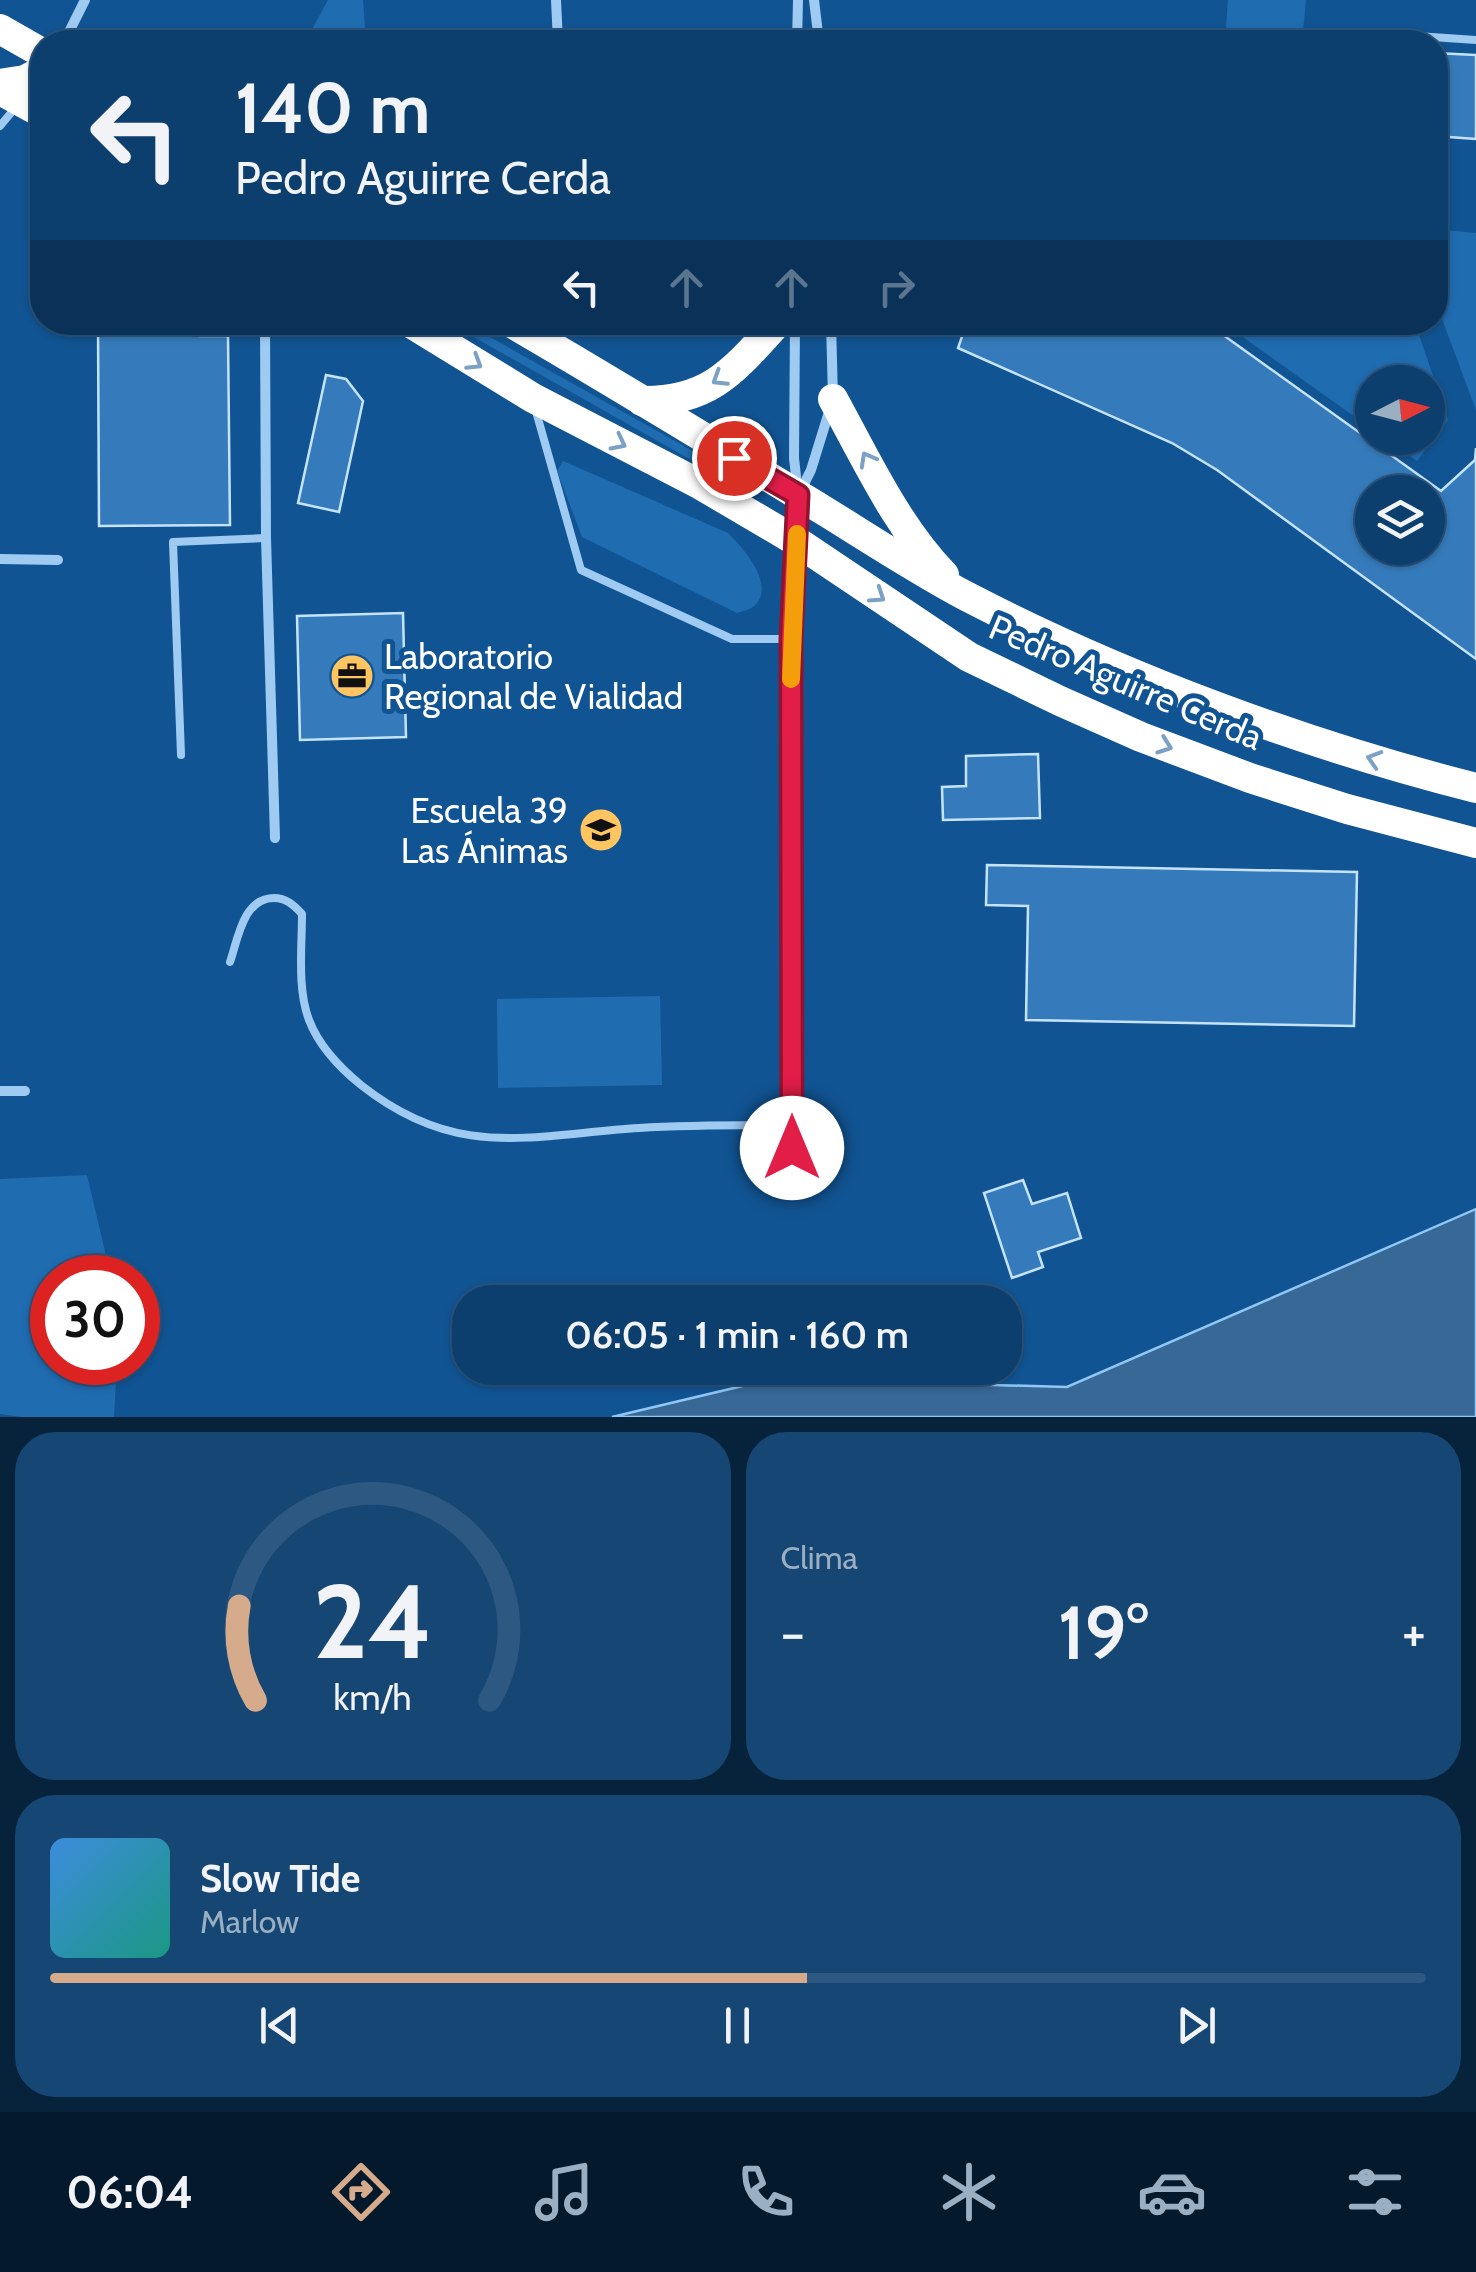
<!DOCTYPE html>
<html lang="es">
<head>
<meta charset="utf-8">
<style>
  :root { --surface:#0d3f6e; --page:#164673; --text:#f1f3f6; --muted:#9aafc2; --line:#2d5881; --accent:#d6ab8b }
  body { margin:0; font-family:Cabin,sans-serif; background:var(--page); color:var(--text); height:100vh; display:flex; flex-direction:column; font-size:38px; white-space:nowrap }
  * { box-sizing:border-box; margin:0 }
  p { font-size:32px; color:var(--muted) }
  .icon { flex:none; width:55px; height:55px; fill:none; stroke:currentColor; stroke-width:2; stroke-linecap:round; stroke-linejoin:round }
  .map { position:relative; height:1417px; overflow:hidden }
  .drawer { display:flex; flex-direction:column; gap:15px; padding:15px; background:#07233c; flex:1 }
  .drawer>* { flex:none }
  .top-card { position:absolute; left:30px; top:30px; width:1418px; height:305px; border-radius:40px; box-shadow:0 2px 8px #0004,0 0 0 2px var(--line); background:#0d3f6e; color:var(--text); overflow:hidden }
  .needle { width:65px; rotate:84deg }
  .tools { position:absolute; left:1355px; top:365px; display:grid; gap:20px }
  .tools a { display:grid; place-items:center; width:90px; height:90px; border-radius:50%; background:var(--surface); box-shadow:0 2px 8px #0004,0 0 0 2px var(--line); font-size:50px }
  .speed { position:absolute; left:30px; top:1255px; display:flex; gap:20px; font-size:50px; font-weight:700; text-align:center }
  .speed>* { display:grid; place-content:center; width:130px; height:130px; border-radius:50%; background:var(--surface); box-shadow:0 2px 8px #0004,0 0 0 2px var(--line); line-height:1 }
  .speed .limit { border:15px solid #d22; background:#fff; color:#111 }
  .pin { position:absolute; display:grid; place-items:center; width:85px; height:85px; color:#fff; margin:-42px; border:5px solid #fff; border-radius:50%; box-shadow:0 2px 10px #0007 }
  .me { position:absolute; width:110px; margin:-55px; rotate:0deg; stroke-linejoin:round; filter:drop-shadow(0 0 8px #0008) }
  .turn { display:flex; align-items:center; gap:35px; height:210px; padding:0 40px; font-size:45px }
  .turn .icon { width:130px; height:130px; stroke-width:2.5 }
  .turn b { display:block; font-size:70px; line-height:85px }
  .lanes { display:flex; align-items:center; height:95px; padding:0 40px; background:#0003; justify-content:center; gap:50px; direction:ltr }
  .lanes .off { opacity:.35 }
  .big { font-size:75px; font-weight:600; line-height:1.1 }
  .drawer .tile { flex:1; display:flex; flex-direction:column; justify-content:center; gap:15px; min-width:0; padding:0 35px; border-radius:40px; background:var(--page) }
  .drawer .dial { align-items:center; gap:0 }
  .dial svg { height:260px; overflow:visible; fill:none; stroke:var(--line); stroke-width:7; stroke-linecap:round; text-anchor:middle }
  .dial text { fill:var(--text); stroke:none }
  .song { display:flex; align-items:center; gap:30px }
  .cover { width:120px; height:120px; border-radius:15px; background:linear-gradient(135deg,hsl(210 70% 55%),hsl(170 70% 35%)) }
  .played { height:10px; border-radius:5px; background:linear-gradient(90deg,var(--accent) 55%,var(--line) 55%) }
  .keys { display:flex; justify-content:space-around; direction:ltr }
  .heat { display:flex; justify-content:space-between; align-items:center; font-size:55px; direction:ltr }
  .drawer .tiles { flex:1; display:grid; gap:15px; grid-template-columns:1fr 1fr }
  .tile:last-child { grid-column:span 2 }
  .trip { position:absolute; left:452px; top:1285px; width:570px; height:100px; border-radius:40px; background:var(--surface); box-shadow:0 2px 8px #0004,0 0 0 2px var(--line); font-weight:600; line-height:100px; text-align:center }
  .menu { display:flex; height:160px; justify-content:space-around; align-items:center; background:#05192c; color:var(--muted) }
  .menu .icon { width:70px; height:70px }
  .menu .current { color:var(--accent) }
  .menu b { font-size:45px; color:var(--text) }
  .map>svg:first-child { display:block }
  .green { fill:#206cb1 }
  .water { fill:#376896; stroke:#90c7f6; stroke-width:2.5 }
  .building { fill:#357bbb; stroke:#c6e3fd; stroke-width:2.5; fill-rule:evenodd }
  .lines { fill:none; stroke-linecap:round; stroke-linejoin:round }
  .lane { stroke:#9fcbf3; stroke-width:8 }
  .street { stroke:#9fcbf3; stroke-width:10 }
  .highway { stroke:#fff; stroke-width:30 }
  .oneway { stroke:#7ca1c4 }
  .route-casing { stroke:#92132f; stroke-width:25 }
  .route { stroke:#e11d48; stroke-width:18 }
  .slow { stroke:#f59e0b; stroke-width:18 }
  .labels { text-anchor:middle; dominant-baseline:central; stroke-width:10; stroke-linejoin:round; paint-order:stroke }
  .poi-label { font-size:35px; fill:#fff; stroke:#115493; text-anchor:start }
  .street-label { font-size:35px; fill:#fff; stroke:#115493 }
</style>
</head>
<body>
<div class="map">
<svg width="1476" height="1417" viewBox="0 0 1476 1417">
  <rect width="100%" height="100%" fill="#115493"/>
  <g class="green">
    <path d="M328,0H363L366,42H305Z"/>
    <path d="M1228,0H1306L1302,42H1225Z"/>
    <path d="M1435,229L1476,233V410L1435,300Z"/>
    <path d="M449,323H465L714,463L709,470Z"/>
    <path d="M1223,323H1415L1448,420L1417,461L1384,438H1428V382H1372V429Z"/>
    <path d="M563,461L728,533C743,548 778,586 753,607C748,610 742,611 737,613L582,537L557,471Z"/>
    <path d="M660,996L662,1085L498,1088L497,999Z"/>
    <path d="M87,1175L111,1277L52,1278V1362L117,1363L114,1417H22L0,1414V1179Z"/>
  </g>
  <path class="water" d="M1476,1209V1417H612L772,1379L1067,1387Z"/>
  <g class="building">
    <path d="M1435,53L1476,55V139L1435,136Z"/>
    <path d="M98,322H200V336H228L230,525L99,526Z"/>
    <path d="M967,322H1205L1441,491L1475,460L1476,448V659L1217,470L1172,443L958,348ZM1372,492H1428V548H1372Z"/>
    <path d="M326,375L346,379L363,401L339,512L298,503Z"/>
    <path d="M403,613L406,737L300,740L297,616Z"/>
    <path d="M1038,754L1040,818L943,820L942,787L966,786V756Z"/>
    <path d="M987,865L1357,872L1354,1026L1026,1020L1028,906L986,905Z"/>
    <path d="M1023,1180L1032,1204L1067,1193L1081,1238L1038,1252L1043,1267L1012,1278L984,1193Z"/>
  </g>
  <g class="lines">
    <g class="lane">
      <path d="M1358,32L1476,40"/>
      <path d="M0,126L16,107"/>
      <path d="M535,408L581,570L732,639H791"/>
      <path d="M181,755L173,542L266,538"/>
      <path d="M230,962C238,939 243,898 274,898C286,898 294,905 302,914C302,948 297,988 309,1020C319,1046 340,1068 361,1085C457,1161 529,1135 639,1128C690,1125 741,1125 792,1125"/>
    </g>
    <g class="street">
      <path d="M556,0L558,42"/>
      <path d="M814,0L819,42"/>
      <path d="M64,42L85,0"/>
      <path d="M797,42L798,0"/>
      <path d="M265,322L266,538L275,838"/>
      <path d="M801,490L811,470L833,399L831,322"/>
      <path d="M0,559L58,560"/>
      <path d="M0,1091H25"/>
      <path d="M792,1170L791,639L798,495L794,458L795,322"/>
    </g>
    <g class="highway">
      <path d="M0,29L42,53"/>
      <path d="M0,84L25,80L42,71"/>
      <path d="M0,90L42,113"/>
      <path d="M409,322L533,398L701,485L796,541L969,657L1060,701L1141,737L1250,778L1347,809L1476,843"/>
      <path d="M510,322C615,383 719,447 823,510C870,539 917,570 966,596C1122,677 1306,745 1476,788"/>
      <path d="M833,399C866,459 896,525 944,575"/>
      <path d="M642,401C711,402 735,369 778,322"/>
    </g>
  </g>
  <defs><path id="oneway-chevron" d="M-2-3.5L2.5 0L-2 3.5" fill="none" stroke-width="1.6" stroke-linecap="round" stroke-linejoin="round" transform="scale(2.5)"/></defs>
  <g class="oneway">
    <use href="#oneway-chevron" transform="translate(475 363) rotate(32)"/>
    <use href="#oneway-chevron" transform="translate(719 379) rotate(148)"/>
    <use href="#oneway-chevron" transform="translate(619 443) rotate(27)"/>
    <use href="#oneway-chevron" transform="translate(867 459) rotate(-119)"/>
    <use href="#oneway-chevron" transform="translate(878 596) rotate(34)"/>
    <use href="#oneway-chevron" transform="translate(1165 746) rotate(20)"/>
    <use href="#oneway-chevron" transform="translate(1374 759) rotate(-163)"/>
  </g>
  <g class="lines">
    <defs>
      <path id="route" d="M734,458L798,495L791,639L792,1148"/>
    </defs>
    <use href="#route" class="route-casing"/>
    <use href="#route" class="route"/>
    <path class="slow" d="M791,679L797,534"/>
  </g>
  <defs>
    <symbol id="office-disc" viewBox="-11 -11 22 22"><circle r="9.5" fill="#ffc560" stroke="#115493"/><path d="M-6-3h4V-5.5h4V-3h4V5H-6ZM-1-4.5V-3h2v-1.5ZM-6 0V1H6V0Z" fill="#111"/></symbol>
    <symbol id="school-disc" viewBox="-11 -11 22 22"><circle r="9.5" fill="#ffc560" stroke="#115493"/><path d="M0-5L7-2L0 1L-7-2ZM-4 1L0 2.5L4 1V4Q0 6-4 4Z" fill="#111"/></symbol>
  </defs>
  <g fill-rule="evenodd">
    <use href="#office-disc" x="327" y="651" width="50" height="50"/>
    <use href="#school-disc" x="576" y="805" width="50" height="50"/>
  </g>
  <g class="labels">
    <g class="poi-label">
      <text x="384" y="656">Laboratorio<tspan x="384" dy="40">Regional de Vialidad</tspan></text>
      <text x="568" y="810" text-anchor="end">Escuela 39<tspan x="568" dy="40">Las Ánimas</tspan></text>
    </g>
    <g class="street-label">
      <text transform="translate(1126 682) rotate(23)">Pedro Aguirre Cerda</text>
    </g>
  </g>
</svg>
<div class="tools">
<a><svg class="needle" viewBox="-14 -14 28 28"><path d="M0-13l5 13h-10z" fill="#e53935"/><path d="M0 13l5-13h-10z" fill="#9aafc2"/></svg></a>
<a><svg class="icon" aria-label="layers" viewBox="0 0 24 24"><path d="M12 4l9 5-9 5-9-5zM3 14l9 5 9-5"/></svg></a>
</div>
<div class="speed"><div class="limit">30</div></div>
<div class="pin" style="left:734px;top:458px;background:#d93025"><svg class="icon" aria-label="arrive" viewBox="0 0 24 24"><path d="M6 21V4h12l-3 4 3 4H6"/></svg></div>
<svg class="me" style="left:792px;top:1148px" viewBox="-20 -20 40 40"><circle r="19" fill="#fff"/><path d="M0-13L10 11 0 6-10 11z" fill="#e11d48"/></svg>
<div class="trip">06:05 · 1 min · 160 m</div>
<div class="top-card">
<div class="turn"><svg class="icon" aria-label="left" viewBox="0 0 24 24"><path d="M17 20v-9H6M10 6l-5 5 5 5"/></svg><div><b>140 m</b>Pedro Aguirre Cerda</div></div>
<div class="lanes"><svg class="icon" aria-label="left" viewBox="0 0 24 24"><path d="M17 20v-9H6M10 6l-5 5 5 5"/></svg><svg class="icon off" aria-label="ahead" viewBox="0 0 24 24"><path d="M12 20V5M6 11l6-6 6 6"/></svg><svg class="icon off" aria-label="ahead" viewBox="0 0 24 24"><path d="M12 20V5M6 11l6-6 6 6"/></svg><svg class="icon off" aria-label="right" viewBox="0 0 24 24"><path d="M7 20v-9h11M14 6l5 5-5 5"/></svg></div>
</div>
</div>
<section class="drawer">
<div class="tiles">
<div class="tile dial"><svg viewBox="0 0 100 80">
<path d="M14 69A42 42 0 1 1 86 69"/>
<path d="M14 69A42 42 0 0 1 9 40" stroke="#d6ab8b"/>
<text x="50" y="56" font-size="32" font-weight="700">24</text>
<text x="50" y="72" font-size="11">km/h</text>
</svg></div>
<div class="tile"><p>Clima</p>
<div class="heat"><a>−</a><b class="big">19°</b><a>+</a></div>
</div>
<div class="tile">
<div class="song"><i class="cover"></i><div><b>Slow Tide</b><p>Marlow</p></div></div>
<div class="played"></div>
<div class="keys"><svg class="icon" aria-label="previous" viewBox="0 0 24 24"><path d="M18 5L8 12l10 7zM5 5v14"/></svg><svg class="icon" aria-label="pause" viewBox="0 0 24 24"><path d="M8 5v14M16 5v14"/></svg><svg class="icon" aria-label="next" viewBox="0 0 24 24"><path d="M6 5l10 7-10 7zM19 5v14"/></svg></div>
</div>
</div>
</section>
<nav class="menu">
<b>06:04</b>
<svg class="icon current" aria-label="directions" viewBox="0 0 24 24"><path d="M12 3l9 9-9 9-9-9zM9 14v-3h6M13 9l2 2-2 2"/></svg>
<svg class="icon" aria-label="music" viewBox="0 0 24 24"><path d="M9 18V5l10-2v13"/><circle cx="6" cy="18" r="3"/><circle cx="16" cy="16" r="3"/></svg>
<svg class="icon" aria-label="phone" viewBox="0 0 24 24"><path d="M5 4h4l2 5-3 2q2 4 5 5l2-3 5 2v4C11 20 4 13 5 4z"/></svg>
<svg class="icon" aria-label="climate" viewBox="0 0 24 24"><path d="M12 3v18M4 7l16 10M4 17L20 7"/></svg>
<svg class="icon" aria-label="car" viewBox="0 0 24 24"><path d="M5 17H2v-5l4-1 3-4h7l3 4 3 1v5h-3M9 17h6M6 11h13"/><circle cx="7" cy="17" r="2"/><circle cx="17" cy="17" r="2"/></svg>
<svg class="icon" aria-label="filters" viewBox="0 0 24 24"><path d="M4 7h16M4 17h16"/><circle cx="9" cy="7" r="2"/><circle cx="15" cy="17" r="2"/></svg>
</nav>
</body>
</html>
